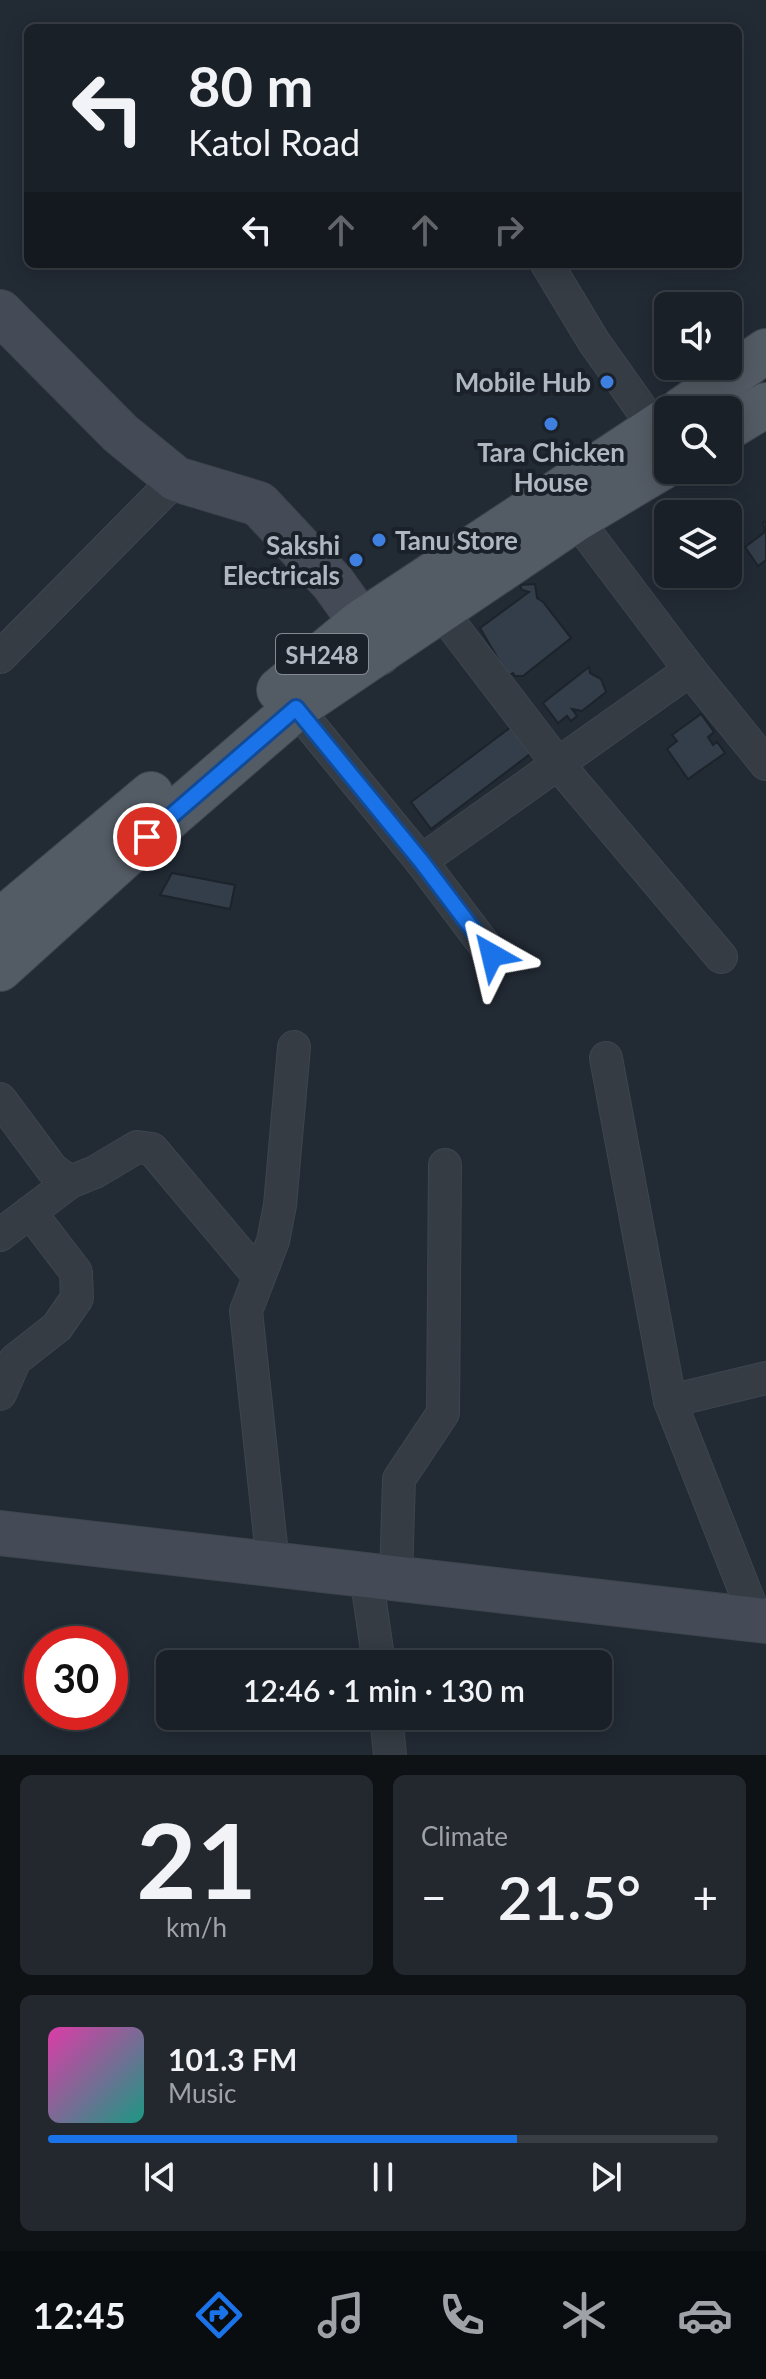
<!DOCTYPE html>
<html lang="en">
<head>
<meta charset="utf-8">
<style>
  :root { --surface:#1a2027; --page:#23282f; --text:#f1f3f6; --muted:#9fa3a7; --line:#383e44; --accent:#1a73e8 }
  body { margin:0; font-family:Lato,sans-serif; background:var(--page); color:var(--text); height:100vh; display:flex; flex-direction:column; font-size:30px; white-space:nowrap }
  * { box-sizing:border-box; margin:0 }
  p { font-size:26px; color:var(--muted) }
  .icon { flex:none; width:44px; height:44px; fill:none; stroke:currentColor; stroke-width:2; stroke-linecap:round; stroke-linejoin:round }
  .map { position:relative; height:1755px; overflow:hidden }
  .details { display:flex; flex-direction:column; gap:20px; padding:20px; background:#0e1215; flex:1 }
  .details>* { flex:none }
  .guide { position:absolute; left:24px; top:24px; width:718px; height:244px; border-radius:12px; box-shadow:0 4px 20px #0003,0 0 0 2px var(--line); background:#1a2027; color:var(--text); overflow:hidden }
  .buttons { position:absolute; left:654px; top:292px; display:grid; gap:16px }
  .buttons a { display:grid; place-items:center; width:88px; height:88px; border-radius:12px; background:var(--surface); box-shadow:0 4px 20px #0003,0 0 0 2px var(--line); font-size:40px }
  .speed { position:absolute; left:24px; top:1626px; display:flex; gap:16px; font-size:40px; font-weight:700; text-align:center }
  .speed>* { display:grid; place-content:center; width:104px; height:104px; border-radius:50%; background:var(--surface); box-shadow:0 4px 20px #0003,0 0 0 2px var(--line); line-height:1 }
  .speed .limit { border:12px solid #d22; background:#fff; color:#111 }
  .pin { position:absolute; display:grid; place-items:center; width:68px; height:68px; color:#fff; margin:-34px; border:4px solid #fff; border-radius:50%; box-shadow:0 2px 8px #0007 }
  .me { position:absolute; width:88px; margin:-44px; rotate:323deg; stroke-linejoin:round; filter:drop-shadow(0 0 6px #0008) }
  .turn { display:flex; align-items:center; gap:28px; height:168px; padding:0 32px; font-size:36px }
  .turn .icon { width:104px; height:104px; stroke-width:2.5 }
  .turn b { display:block; font-size:56px; line-height:68px }
  .lanes { display:flex; align-items:center; height:76px; padding:0 32px; background:#0003; justify-content:center; gap:40px; direction:ltr }
  .lanes .off { opacity:.35 }
  .big { font-size:60px; font-weight:600; line-height:1.1 }
  .details .tile { flex:1; display:flex; flex-direction:column; justify-content:center; gap:12px; min-width:0; padding:0 28px; border-radius:12px; background:var(--page) }
  .details .dial { align-items:center; gap:0 }
  .dial b { font-size:104px; line-height:1 }
  .song { display:flex; align-items:center; gap:24px }
  .cover { width:96px; height:96px; border-radius:12px; background:linear-gradient(135deg,hsl(320 70% 55%),hsl(170 70% 35%)) }
  .played { height:8px; border-radius:4px; background:linear-gradient(90deg,var(--accent) 70%,var(--line) 70%) }
  .keys { display:flex; justify-content:space-around; direction:ltr }
  .heat { display:flex; justify-content:space-between; align-items:center; font-size:44px; direction:ltr }
  .details .tiles { flex:1; display:grid; gap:20px; grid-template-columns:1fr 1fr }
  .tile:last-child { grid-column:span 2 }
  .trip { position:absolute; left:156px; top:1650px; width:456px; height:80px; border-radius:12px; background:var(--surface); box-shadow:0 4px 20px #0003,0 0 0 2px var(--line); font-weight:600; line-height:80px; text-align:center }
  .tab-bar { display:flex; height:128px; justify-content:space-around; align-items:center; background:#0a0d10; color:var(--muted) }
  .tab-bar .icon { width:56px; height:56px }
  .tab-bar .active { color:var(--accent) }
  .tab-bar b { font-size:36px; color:var(--text) }
  .map>svg:first-child { display:block }
  .building { fill:#343e4a; stroke:#1c232b; stroke-width:2 }
  .lines { fill:none; stroke-linecap:round; stroke-linejoin:round }
  .street-casing { stroke:#3e454e; stroke-width:34 }
  .secondary-casing { stroke:#3e454e; stroke-width:46 }
  .primary-casing { stroke:#3e454e; stroke-width:46 }
  .street { stroke:#353c44; stroke-width:32 }
  .secondary { stroke:#444b57; stroke-width:44 }
  .primary { stroke:#535b64; stroke-width:44 }
  .route-casing { stroke:#114b97; stroke-width:20 }
  .route { stroke:#1a73e8; stroke-width:14 }
  .shop-dot { fill:#3f7fe0; stroke:#1b2129; stroke-width:3 }
  .labels { text-anchor:middle; dominant-baseline:central; stroke-width:8; stroke-linejoin:round; paint-order:stroke }
  .shield { fill:#1b2129; stroke:#838a93; stroke-width:2 }
  .shield-label { font-size:24px; font-weight:bold; fill:#afb7c1 }
  .poi-label { font-size:26px; font-weight:bold; fill:#afb7c1; stroke:#1b2129; text-anchor:end }
</style>
</head>
<body>
<div class="map">
<svg width="766" height="1755" viewBox="0 0 766 1755">
  <rect width="100%" height="100%" fill="#222a34"/>
  <g class="building">
    <path d="M766,521V560L758,566L745,547L765,532L763,523Z"/>
    <path d="M668,556V574H683L670,583L657,564Z"/>
    <path d="M535,584L537,598L543,602L571,638L523,676H515L513,673L508,676L480,628L529,592L522,590L520,585Z"/>
    <path d="M589,667L590,673L601,679L606,692L582,711L572,709L577,716L571,721L567,716L558,723L543,703Z"/>
    <path d="M701,714L714,732L708,737L713,745L717,742L725,753L688,779L667,749L677,741L672,735Z"/>
    <path d="M519,721L538,748L431,829L411,802Z"/>
    <path d="M172,873L235,885L230,909L160,895Z"/>
  </g>
  <g class="lines">
    <defs>
      <g id="street">
        <path d="M547,264L594,342L655,428"/>
        <path d="M576,519L690,670L766,764"/>
        <path d="M441,611L558,764L721,957"/>
        <path d="M0,657L176,479"/>
        <path d="M296,708L421,861"/>
        <path d="M492,955L421,861L690,670"/>
        <path d="M606,1058L670,1401"/>
        <path d="M0,1099L52,1169L70,1182L95,1172L137,1147L152,1149L258,1275"/>
        <path d="M0,1235L70,1182"/>
        <path d="M0,1394L15,1360L57,1327L77,1298L76,1272L30,1212"/>
        <path d="M273,1564L246,1311L273,1241L280,1205L294,1047"/>
        <path d="M366,1575L379,1664"/>
        <path d="M396,1578L399,1479L443,1413L445,1165"/>
        <path d="M756,1619L670,1401L766,1378"/>
        <path d="M386,1716L390,1755"/>
      </g>
      <g id="secondary">
        <path d="M0,312L120,433L176,479L259,504L333,583L361,622L379,653"/>
        <path d="M0,1533L766,1621"/>
      </g>
      <g id="primary">
        <path d="M681,410L766,351"/>
        <path d="M728,428L766,405"/>
        <path d="M279,690L361,622L668,419"/>
        <path d="M0,921L151,794"/>
        <path d="M0,969L126,855L296,708L576,519L668,464"/>
      </g>
    </defs>
    <use href="#street" class="street-casing"/>
    <use href="#secondary" class="secondary-casing"/>
    <use href="#primary" class="primary-casing"/>
    <use href="#street" class="street"/>
    <use href="#secondary" class="secondary"/>
    <use href="#primary" class="primary"/>
  </g>
  <g class="lines">
    <defs>
      <path id="route" d="M147,837L296,708L421,861L492,955"/>
    </defs>
    <use href="#route" class="route-casing"/>
    <use href="#route" class="route"/>
  </g>
  <g class="shop-dot">
    <circle cx="607" cy="382" r="8"/>
    <circle cx="551" cy="424" r="8"/>
    <circle cx="379" cy="540" r="8"/>
    <circle cx="356" cy="560" r="8"/>
  </g>
  <g class="labels">
    <rect class="shield" x="276" y="634" width="92" height="40" rx="6"/>
    <g class="shield-label">
      <text x="322" y="654">SH248</text>
    </g>
    <g class="poi-label">
      <text x="591" y="382">Mobile Hub</text>
      <text x="551" y="452" text-anchor="middle">Tara Chicken<tspan x="551" dy="30">House</tspan></text>
      <text x="395" y="540" text-anchor="start">Tanu Store</text>
      <text x="340" y="545">Sakshi<tspan x="340" dy="30">Electricals</tspan></text>
    </g>
  </g>
</svg>
<div class="buttons">
<a><svg class="icon" aria-label="sound" viewBox="0 0 24 24"><path d="M4 9h4l5-4v14l-5-4H4zM17 9q2 3 0 6"/></svg></a>
<a><svg class="icon" aria-label="search" viewBox="0 0 24 24"><circle cx="10" cy="10" r="6"/><path d="M15 15l6 6"/></svg></a>
<a><svg class="icon" aria-label="layers" viewBox="0 0 24 24"><path d="M12 4l9 5-9 5-9-5zM3 14l9 5 9-5"/></svg></a>
</div>
<div class="speed"><div class="limit">30</div></div>
<div class="pin" style="left:147px;top:837px;background:#d93025"><svg class="icon" aria-label="arrive" viewBox="0 0 24 24"><path d="M6 21V4h12l-3 4 3 4H6"/></svg></div>
<svg class="me" style="left:492px;top:955px" viewBox="-20 -20 40 40"><path d="M0-17L14 15 0 8-14 15z" fill="#1a73e8" stroke="#fff" stroke-width="4"/></svg>
<div class="trip">12:46 · 1 min · 130 m</div>
<div class="guide">
<div class="turn"><svg class="icon" aria-label="left" viewBox="0 0 24 24"><path d="M17 20v-9H6M10 6l-5 5 5 5"/></svg><div><b>80 m</b>Katol Road</div></div>
<div class="lanes"><svg class="icon" aria-label="left" viewBox="0 0 24 24"><path d="M17 20v-9H6M10 6l-5 5 5 5"/></svg><svg class="icon off" aria-label="ahead" viewBox="0 0 24 24"><path d="M12 20V5M6 11l6-6 6 6"/></svg><svg class="icon off" aria-label="ahead" viewBox="0 0 24 24"><path d="M12 20V5M6 11l6-6 6 6"/></svg><svg class="icon off" aria-label="right" viewBox="0 0 24 24"><path d="M7 20v-9h11M14 6l5 5-5 5"/></svg></div>
</div>
</div>
<section class="details">
<div class="tiles">
<div class="tile dial"><b>21</b><p>km/h</p></div>
<div class="tile"><p>Climate</p>
<div class="heat"><a>−</a><b class="big">21.5°</b><a>+</a></div>
</div>
<div class="tile">
<div class="song"><i class="cover"></i><div><b>101.3 FM</b><p>Music</p></div></div>
<div class="played"></div>
<div class="keys"><svg class="icon" aria-label="previous" viewBox="0 0 24 24"><path d="M18 5L8 12l10 7zM5 5v14"/></svg><svg class="icon" aria-label="pause" viewBox="0 0 24 24"><path d="M8 5v14M16 5v14"/></svg><svg class="icon" aria-label="next" viewBox="0 0 24 24"><path d="M6 5l10 7-10 7zM19 5v14"/></svg></div>
</div>
</div>
</section>
<nav class="tab-bar">
<b>12:45</b>
<svg class="icon active" aria-label="directions" viewBox="0 0 24 24"><path d="M12 3l9 9-9 9-9-9zM9 14v-3h6M13 9l2 2-2 2"/></svg>
<svg class="icon" aria-label="music" viewBox="0 0 24 24"><path d="M9 18V5l10-2v13"/><circle cx="6" cy="18" r="3"/><circle cx="16" cy="16" r="3"/></svg>
<svg class="icon" aria-label="phone" viewBox="0 0 24 24"><path d="M5 4h4l2 5-3 2q2 4 5 5l2-3 5 2v4C11 20 4 13 5 4z"/></svg>
<svg class="icon" aria-label="climate" viewBox="0 0 24 24"><path d="M12 3v18M4 7l16 10M4 17L20 7"/></svg>
<svg class="icon" aria-label="car" viewBox="0 0 24 24"><path d="M5 17H2v-5l4-1 3-4h7l3 4 3 1v5h-3M9 17h6M6 11h13"/><circle cx="7" cy="17" r="2"/><circle cx="17" cy="17" r="2"/></svg>
</nav>
</body>
</html>
